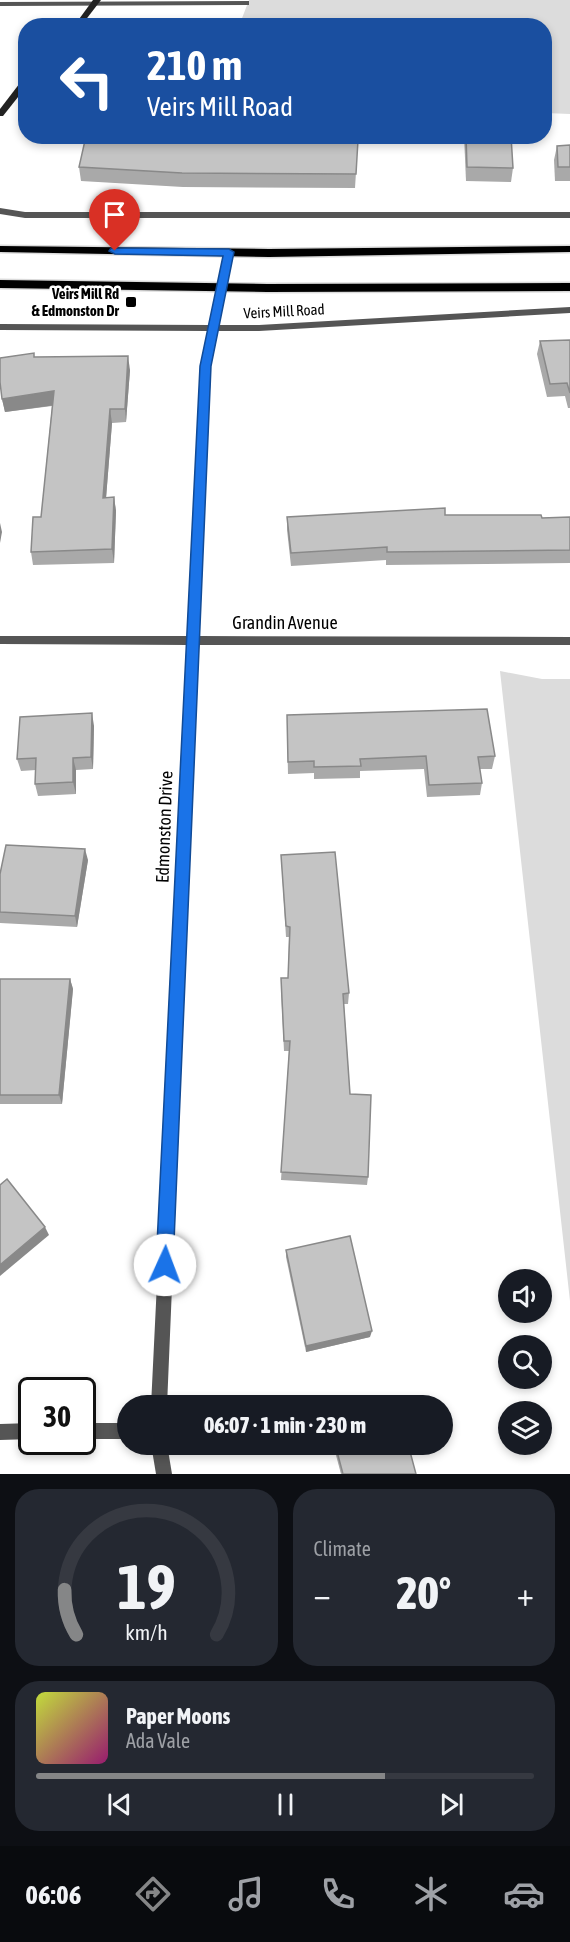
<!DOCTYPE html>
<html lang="en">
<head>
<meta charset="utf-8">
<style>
  :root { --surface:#171b24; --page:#242831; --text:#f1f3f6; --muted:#9ea1a6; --line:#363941; --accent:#858687 }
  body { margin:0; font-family:"Asap Condensed",sans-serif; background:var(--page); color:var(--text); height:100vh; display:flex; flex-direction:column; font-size:22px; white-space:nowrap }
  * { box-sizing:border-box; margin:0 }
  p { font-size:20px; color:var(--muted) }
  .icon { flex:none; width:33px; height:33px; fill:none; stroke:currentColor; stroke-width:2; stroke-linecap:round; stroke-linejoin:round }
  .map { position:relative; height:1474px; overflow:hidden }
  .sheet { display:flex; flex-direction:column; gap:15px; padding:15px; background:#0d0f14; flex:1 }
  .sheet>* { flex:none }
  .banner { position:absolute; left:18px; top:18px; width:534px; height:126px; border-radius:24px; box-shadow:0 3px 9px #0003; background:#1a4fa0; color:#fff; overflow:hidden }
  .controls { position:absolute; left:498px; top:1269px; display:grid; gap:12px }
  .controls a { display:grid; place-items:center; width:54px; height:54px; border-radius:50%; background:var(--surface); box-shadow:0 3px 9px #0003; font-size:30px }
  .speed { position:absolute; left:18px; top:1377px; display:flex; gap:12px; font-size:30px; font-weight:700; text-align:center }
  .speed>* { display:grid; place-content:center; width:78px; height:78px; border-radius:50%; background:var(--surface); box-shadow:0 3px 9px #0003; line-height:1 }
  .speed .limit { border:3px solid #111; border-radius:9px; background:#fff; color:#111 }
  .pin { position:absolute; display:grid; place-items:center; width:51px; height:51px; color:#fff; margin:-62px -26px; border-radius:50% 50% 50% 0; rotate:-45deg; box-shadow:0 0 6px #0007 }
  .pin .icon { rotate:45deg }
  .me { position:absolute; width:66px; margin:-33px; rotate:2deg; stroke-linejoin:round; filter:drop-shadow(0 0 4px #0008) }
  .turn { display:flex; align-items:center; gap:21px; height:126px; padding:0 30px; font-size:27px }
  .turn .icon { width:78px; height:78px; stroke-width:2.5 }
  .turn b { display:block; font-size:42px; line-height:51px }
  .big { font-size:45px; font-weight:800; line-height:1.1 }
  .sheet .widget { flex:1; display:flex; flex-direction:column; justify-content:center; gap:9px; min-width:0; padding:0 21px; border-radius:24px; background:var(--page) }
  .sheet .dial { align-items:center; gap:0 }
  .dial svg { height:156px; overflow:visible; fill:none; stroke:var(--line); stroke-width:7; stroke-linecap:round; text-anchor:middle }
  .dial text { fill:var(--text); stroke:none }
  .song { display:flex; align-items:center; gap:18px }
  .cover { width:72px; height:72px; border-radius:9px; background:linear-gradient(135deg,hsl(70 70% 55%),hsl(320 70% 35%)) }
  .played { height:6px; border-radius:3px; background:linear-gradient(90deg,var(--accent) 70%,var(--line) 70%) }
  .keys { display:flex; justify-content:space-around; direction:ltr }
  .heat { display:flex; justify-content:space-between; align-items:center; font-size:33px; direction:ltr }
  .sheet .tiles { flex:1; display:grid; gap:15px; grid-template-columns:1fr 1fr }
  .widget:last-child { grid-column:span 2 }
  .trip { position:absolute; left:117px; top:1395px; width:336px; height:60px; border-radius:30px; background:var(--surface); box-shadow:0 3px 9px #0003; font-weight:800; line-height:60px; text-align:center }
  .dock { display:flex; height:96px; justify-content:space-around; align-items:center; background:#090b0e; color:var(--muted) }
  .dock .icon { width:42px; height:42px }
  .dock .current { color:var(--accent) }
  .dock b { font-size:27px; color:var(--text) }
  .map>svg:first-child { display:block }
  .green { fill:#dcdcdc }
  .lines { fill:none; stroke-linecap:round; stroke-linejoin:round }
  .primary-casing { stroke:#dbdbdb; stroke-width:3 }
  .street { fill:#555; fill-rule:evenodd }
  .secondary { fill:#222; fill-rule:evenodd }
  .primary { fill:#000; fill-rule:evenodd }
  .wall { fill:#a9a9a9 }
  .shaded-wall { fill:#898989 }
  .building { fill:#c4c4c4; stroke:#898989; stroke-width:1.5 }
  .route { fill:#1a73e8; stroke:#114b97; stroke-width:1.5 }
  .poi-dot { fill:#000; stroke:#fff; stroke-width:2 }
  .labels { text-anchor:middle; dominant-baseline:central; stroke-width:5; stroke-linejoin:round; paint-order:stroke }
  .far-poi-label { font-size:15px; font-weight:bold; fill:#000; stroke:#fff; text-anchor:end }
  .far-street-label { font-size:15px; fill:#000; stroke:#fff }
  .street-label { font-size:18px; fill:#000; stroke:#fff }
</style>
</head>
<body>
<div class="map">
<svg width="570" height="1474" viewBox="0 0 570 1474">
  <rect width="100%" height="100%" fill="#fff"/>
  <g class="green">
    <path d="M249,0H570V114L545,113L544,26H239Z"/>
    <path d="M500,671L542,679H570V1301Z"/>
  </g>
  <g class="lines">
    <defs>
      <g id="primary">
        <path d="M0,246L269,249L570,246V252L269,257L0,252Z"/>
        <path d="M0,280L267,284L570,283V291L267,292L0,288Z"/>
      </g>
    </defs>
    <use href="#primary" class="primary-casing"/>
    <g class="street">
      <path d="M249,1V5H246L0,6V2Z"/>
      <path d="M0,208L25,212H570V218H25L0,214Z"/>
      <path d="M229,249L234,252L219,325H259L570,307V313L259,331H218L211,366L199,636L570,637V645H199L167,1406H151L188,645L0,644V636H188L201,366L208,331L0,330V324L210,325L224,252Z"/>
      <path d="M32,1423V1439L0,1440V1424Z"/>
      <rect x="82" y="1423" width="46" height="16"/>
      <path d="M151,1444H167L172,1474H156Z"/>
    </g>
    <g class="secondary">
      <path d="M93,0H101L81,26H74Z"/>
      <path d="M23,79H26V87L3,116H0V109Z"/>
    </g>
    <use href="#primary" class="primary"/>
  </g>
  <g class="wall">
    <path d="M464,136H511L513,168L511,182L466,181Z"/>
    <path d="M358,140L355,188L183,187L81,181L79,167L220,142Z"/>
    <path d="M570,145V181H555L554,160L557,146Z"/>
    <path d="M570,340V408H568L565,396L547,397L537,354L540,341Z"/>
    <path d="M34,357L130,370L126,422L112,423L106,498L114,497L116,511L114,563L33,565L31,552L41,517L52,406L5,412L2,399Z"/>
    <path d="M445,515L542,518L570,517V563L386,565V560L291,566L287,530V517Z"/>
    <path d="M94,726L93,769L76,770V794L38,796L35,784L36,770L21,771L17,759Z"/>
    <path d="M287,728L495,756L492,769H480L482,783L480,795L427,797L424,769L360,771V778L314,779V773L288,774Z"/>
    <path d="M281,855L349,993L348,1004H344L350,1094L368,1177L367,1185L281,1180L289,1051H284L281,989L288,978L289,937H286Z"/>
    <path d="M88,860L77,927L0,923V874Z"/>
    <path d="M0,979H70L73,989L62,1104H0Z"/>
    <path d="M286,1250L370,1337L306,1352L286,1257Z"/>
    <path d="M333,1444H408L416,1474H341Z"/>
  </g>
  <g class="shaded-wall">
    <path d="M128,356L130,370L126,422L125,409Z"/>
    <path d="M54,391L56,405L5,412L2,399Z"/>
    <path d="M110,409L112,423L105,511L103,498Z"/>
    <path d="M114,497L116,511L114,563L112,549Z"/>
    <path d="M0,523L2,532L0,543Z"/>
    <path d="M92,713L94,726L93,769L91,757Z"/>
    <path d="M73,758L76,770V794L73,782Z"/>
    <path d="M85,849L88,860L77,927L75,916Z"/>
    <path d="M70,979L73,989L62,1104L59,1095Z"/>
    <path d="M45,1227L49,1235L0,1276V1265Z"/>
    <path d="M372,1331L370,1337L306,1352V1346Z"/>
  </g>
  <g class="building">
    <path d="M86,136H129L220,142L221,136H294L358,140L356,174L182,173L79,167Z"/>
    <path d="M466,136H511L513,168L467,167Z"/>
    <path d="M570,145V167H558L557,146Z"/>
    <path d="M570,340V393L567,383L550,384L540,341Z"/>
    <path d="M34,353V357L128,356L125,409H110L103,498L114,497L112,549L31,552L33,517H41L54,391L2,399L0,382V358Z"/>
    <path d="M445,508V515H541L542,518L570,517V550L387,552V547L291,553L287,517Z"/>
    <path d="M487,709L495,756L478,757L482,783L429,785L426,756L360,759L361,766L314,767V761L288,762L287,715Z"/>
    <path d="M92,713L91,757L73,758V782L35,784L36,758L17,759L20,717Z"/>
    <path d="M6,845L85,849L75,916L0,912V874Z"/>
    <path d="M335,852L349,993L343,994L350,1094L371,1095L368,1177L281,1172L290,1041H284L281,978H288L290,927L286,926L281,855Z"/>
    <path d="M0,979H70L59,1095H0Z"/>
    <path d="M7,1179L45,1227L0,1265V1185Z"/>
    <path d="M350,1236L372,1331L306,1346L286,1250Z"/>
    <path d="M396,1401L397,1406H381Z"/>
    <path d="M335,1444H408L416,1474H343Z"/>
  </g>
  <path class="route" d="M111,248L229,249L234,252L211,366L173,1265L171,1271L165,1273L159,1271L156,1265L200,366L223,256L115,254L109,251Z"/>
  <rect class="poi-dot" x="125" y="296" width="12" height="12" rx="3"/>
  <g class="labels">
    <g class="far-poi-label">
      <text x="119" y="293">Veirs Mill Rd<tspan x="119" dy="17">&amp; Edmonston Dr</tspan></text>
    </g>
    <g class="far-street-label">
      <text transform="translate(284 311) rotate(-3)">Veirs Mill Road</text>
    </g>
    <g class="street-label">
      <text x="285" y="622">Grandin Avenue</text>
      <text transform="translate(164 827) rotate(-88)">Edmonston Drive</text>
    </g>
  </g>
</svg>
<div class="controls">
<a><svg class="icon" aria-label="sound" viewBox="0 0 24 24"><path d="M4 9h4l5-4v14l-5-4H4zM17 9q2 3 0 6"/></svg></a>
<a><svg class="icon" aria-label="search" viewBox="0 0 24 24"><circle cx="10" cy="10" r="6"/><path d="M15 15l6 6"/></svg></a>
<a><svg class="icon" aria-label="layers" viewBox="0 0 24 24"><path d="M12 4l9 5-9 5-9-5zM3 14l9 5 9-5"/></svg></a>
</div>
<div class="speed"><div class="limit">30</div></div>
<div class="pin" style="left:115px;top:251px;background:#d93025"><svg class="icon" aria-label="arrive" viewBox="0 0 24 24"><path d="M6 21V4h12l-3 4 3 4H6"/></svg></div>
<svg class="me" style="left:165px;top:1265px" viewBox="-20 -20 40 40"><circle r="19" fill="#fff"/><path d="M0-13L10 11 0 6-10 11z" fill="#1a73e8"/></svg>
<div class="trip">06:07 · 1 min · 230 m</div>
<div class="banner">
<div class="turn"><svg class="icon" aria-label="left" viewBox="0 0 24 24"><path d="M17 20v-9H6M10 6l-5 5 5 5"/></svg><div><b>210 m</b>Veirs Mill Road</div></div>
</div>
</div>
<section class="sheet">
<div class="tiles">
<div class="widget dial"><svg viewBox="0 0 100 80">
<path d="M14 69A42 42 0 1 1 86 69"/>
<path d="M14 69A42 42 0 0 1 8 46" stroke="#858687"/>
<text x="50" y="56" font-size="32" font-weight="700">19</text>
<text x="50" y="72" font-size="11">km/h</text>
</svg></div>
<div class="widget"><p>Climate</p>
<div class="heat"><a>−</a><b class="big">20°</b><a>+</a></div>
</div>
<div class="widget">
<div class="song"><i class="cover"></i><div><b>Paper Moons</b><p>Ada Vale</p></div></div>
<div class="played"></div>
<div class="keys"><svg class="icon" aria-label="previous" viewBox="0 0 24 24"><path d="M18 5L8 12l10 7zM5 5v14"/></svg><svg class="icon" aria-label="pause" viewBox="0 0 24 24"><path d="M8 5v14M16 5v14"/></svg><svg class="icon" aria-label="next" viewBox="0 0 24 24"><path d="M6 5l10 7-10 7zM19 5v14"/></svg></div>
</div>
</div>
</section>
<nav class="dock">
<b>06:06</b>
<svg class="icon current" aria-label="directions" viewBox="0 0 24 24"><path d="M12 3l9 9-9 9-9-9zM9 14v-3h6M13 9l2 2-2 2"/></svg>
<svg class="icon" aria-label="music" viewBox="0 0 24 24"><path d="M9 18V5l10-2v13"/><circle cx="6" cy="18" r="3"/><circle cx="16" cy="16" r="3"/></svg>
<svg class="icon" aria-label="phone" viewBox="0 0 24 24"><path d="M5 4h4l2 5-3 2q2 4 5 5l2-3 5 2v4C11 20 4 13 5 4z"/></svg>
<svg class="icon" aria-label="climate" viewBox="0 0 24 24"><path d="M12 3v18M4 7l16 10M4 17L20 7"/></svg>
<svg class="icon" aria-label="car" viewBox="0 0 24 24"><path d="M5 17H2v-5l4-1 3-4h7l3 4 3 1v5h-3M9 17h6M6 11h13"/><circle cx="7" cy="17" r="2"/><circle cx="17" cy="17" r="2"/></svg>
</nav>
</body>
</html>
